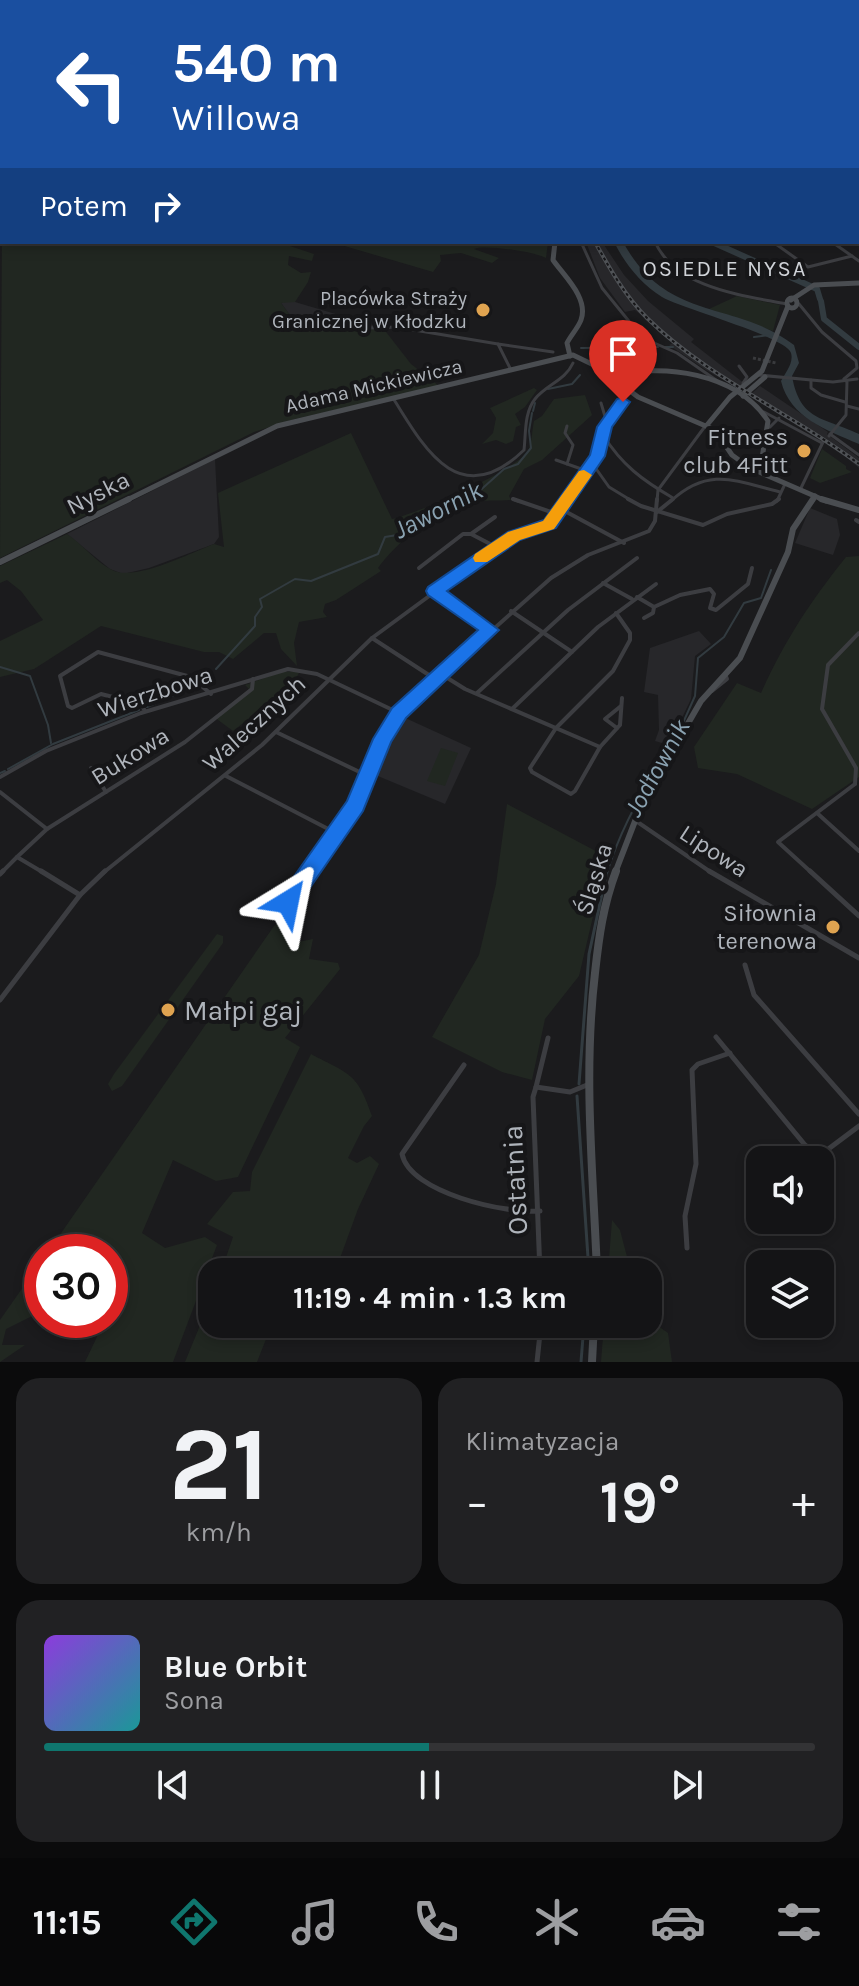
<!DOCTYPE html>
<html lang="pl">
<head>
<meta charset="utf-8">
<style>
  :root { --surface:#141416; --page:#212123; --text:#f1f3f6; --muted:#9d9ea1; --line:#333335; --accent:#0f766e }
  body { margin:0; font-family:Karla,sans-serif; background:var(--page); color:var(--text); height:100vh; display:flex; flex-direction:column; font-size:30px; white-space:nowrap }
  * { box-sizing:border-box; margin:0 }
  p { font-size:26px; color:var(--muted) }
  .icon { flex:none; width:44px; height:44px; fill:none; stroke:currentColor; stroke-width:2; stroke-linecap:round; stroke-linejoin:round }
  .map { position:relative; height:1362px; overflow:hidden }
  .details { display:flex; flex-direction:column; gap:16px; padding:16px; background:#0b0b0c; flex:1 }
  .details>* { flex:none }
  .guide { position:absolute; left:0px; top:0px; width:860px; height:244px; box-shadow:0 4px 12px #0003,0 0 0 2px var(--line); background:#1a4fa0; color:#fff; overflow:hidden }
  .controls { position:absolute; left:746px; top:1146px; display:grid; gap:16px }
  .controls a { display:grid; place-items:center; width:88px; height:88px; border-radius:16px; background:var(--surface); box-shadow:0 4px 12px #0003,0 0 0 2px var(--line); font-size:40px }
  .speed { position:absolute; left:24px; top:1234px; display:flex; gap:16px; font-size:40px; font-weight:700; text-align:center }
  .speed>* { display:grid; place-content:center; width:104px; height:104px; border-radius:50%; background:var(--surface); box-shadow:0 4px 12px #0003,0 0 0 2px var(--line); line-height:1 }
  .speed .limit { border:12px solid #d22; background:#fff; color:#111 }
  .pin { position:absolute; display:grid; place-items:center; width:68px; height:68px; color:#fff; margin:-82px -34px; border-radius:50% 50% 50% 0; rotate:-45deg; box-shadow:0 0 8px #0007 }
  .pin .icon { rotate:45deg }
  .me { position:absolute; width:88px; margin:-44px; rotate:35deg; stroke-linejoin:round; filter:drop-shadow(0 0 6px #0008) }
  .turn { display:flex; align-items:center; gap:28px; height:168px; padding:0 40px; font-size:36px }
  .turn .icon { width:104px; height:104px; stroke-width:2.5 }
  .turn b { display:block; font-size:56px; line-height:68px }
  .then { display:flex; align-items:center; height:76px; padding:0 40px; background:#0003; gap:16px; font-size:30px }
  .big { font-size:60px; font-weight:700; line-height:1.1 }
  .details .tile { flex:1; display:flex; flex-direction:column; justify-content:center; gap:12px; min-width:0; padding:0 28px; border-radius:24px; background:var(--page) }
  .details .dial { align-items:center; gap:0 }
  .dial b { font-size:104px; line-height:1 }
  .song { display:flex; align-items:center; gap:24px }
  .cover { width:96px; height:96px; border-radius:12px; background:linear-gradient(135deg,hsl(270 70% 55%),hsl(180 70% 35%)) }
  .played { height:8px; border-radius:4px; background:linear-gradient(90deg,var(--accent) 50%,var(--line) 50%) }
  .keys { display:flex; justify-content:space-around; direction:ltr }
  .heat { display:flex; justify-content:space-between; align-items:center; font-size:44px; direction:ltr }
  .details .tiles { flex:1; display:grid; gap:16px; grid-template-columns:1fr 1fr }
  .tile:last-child { grid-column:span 2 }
  .trip { position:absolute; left:198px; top:1258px; width:464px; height:80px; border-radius:24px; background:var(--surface); box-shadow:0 4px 12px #0003,0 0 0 2px var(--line); font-weight:700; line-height:80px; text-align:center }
  .dock { display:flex; height:128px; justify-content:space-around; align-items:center; background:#080809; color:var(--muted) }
  .dock .icon { width:56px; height:56px }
  .dock .active { color:var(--accent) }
  .dock b { font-size:36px; color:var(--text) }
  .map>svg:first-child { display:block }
  .built { fill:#27272a }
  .green { fill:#212721 }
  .water { fill:#323b40 }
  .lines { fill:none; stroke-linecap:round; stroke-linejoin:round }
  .stream-far1 { stroke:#323b40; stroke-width:2 }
  .stream { stroke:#323b40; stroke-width:3 }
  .river { stroke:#323b40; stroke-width:6 }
  .street-tunnel { stroke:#393a3d; stroke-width:3; stroke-dasharray:3 2; stroke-linecap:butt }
  .street-far3 { stroke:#3c3d41; stroke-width:2 }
  .street-far2 { stroke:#3c3d41; stroke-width:3 }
  .street-far1 { stroke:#3c3d41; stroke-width:4 }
  .street { stroke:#3c3d41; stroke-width:5 }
  .secondary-far3 { stroke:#4a4d51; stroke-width:3 }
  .secondary-far2 { stroke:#4a4d51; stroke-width:5 }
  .secondary-far1 { stroke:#4a4d51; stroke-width:6 }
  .secondary { stroke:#4a4d51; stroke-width:8 }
  .rail-casing { stroke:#4f5256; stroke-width:4 }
  .rail { stroke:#161618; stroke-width:2; stroke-dasharray:3; stroke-linecap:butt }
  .route { fill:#1a73e8; stroke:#114b97; stroke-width:2 }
  .slow { fill:#f59e0b }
  .poi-dot { fill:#dfa350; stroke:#161618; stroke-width:3 }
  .labels { text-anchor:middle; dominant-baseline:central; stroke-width:8; stroke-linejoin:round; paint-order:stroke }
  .far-poi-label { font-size:20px; fill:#afb4bb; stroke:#161618; text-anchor:end }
  .far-street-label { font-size:20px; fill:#afb4bb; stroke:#161618 }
  .far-neighbourhood-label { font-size:22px; letter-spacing:2px; fill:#cfd2d7; stroke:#161618 }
  .poi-label { font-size:24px; fill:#afb4bb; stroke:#161618; text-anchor:end }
  .street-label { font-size:24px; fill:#afb4bb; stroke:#161618 }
  .water-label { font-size:26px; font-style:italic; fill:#8aa2b1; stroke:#161618 }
  .near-poi-label { font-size:28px; fill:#afb4bb; stroke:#161618; text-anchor:start }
  .near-street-label { font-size:28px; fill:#afb4bb; stroke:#161618 }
</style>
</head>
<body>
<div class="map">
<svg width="859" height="1362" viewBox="0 0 859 1362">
  <rect width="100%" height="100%" fill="#1b1b1d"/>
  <g class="built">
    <path d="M586,242H602L624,275L648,301L694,339L691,342L745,384L738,388L706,370L669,345L675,342L635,310L625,312L600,278Z"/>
    <path d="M285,301L295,302L383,328L311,331L298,326L281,303Z"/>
    <path d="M760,386L828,432L827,434L859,458V468L833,446L749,396Z"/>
    <path d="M215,459L219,537L214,544L149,568L123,574L110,569L67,534Z"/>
    <path d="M810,508L837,519L840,535L833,555L795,543Z"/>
    <path d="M699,631L711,644L695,656L691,699L669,745L655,741L659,730L658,695L644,692L650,648Z"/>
    <path d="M401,716L471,748L445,804L373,774L386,740Z"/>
  </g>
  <g class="green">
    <path d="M2,222V242H288L287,245L314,254L312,261L289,256L288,265L301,273L311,272L308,282L295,302L281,303L298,326L311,331L383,328L411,364L439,386L295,419L254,432L0,558Z"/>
    <path d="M331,242H548L546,258C535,252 485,244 474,249L499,258L492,263L461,253L440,255L441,261L433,272Z"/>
    <path d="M737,296L780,305L773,331L709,309Z"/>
    <path d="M534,388L537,390L525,407L515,414L521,425L516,427L513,441L506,444L496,440L482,444L493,433L496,418L490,408Z"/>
    <path d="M585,395L592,415L542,460L524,469L509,496L511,500C498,501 484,500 472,502C437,508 398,541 378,568L381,571L336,600L325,604L323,612L327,617L299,622L294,643L297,666L281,649L276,633H264L233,659L219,652H204L101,626L34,669L0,677V641L43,620L21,591L7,580L0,583V566L67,534C82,544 96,562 112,570C135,582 190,553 214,544L224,547L218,493L351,433L392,519C416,514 517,470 528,451C532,443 532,430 534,421L542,416L554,399Z"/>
    <path d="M822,449L846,466V469L852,472L820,483L810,478Z"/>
    <path d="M859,556V777L812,809L737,774L698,768L694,747L737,683L761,693C785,640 810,602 846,557Z"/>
    <path d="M300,671L293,684L233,731L214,717L249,689L245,685L281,672Z"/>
    <path d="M441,748L458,753L445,786L427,781Z"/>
    <path d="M507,804L607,857L579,976L545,1019L532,1080L502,1072L432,1037L479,955L496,884Z"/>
    <path d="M297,911L288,944L313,939L309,959L338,963L340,969L285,1038L300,1047L238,1177L216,1181L173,1160L142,1233L165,1248L205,1237L217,1245L173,1362H85L105,1320H110V1309L121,1286L110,1282V1252H48L274,926Z"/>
    <path d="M217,934L223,936V943L122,1086L112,1091L108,1084L114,1074Z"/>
    <path d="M311,1054C350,1075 357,1072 372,1116L364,1126L348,1158L357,1163L370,1156L379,1164L358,1209L335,1272H221L233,1237L207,1224L233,1192L250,1191L252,1172Z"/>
    <path d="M612,1220L620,1230L631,1272H608Z"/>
    <path d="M42,1260V1311L6,1329L2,1345H25L0,1362V1320Z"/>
    <path d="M212,1296V1324H272L257,1362H185Z"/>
    <path d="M648,1319L668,1333L672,1362H601L604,1324H648Z"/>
  </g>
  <path class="water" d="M614,242H623C668,324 734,299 794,345L799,363L792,376C800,421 823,417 859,434V444C827,430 790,418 781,381C785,373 794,363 791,353C787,337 683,309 662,297C641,284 625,264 614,242Z"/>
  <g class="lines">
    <g class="stream-far1">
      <path d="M407,0H426"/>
      <path d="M447,0L459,2"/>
      <path d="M754,337L769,335"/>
      <path d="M665,347H673"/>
      <path d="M581,348L658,347"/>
      <path d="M548,389L572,384L580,375"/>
      <path d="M533,411L535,403"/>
      <path d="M0,667L30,676L48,725L51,743"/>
      <path d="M216,669L255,626V617L262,607L260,599L295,579L311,581L378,554L385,537L403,534L425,517L475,495L504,469L518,464L531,448L529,431L532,413"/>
      <path d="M147,707L197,685"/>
      <path d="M674,743L695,696L698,658L724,637L744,603L761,598L771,570"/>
      <path d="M8,769L53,744L139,710"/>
      <path d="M0,773L5,771"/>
      <path d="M607,873C620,830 641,792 666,755"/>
    </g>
    <g class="stream">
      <path d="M579,1084L589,954L607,871"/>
      <path d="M577,1096L589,1272"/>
      <path d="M581,1362L584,1324"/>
    </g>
    <g class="river">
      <path d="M712,242L817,289L820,299"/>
      <path d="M821,301L824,319L859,347"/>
    </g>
    <path class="street-tunnel" d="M753,358L776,363"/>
    <path class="street-far3" d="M95,2L108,0"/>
    <g class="street-far2">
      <path d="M581,242L602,288L632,325L652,342L677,353L716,380"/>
      <path d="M655,242C676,288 741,295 786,304"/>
      <path d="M773,242L808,267L852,256"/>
      <path d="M832,242L859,261"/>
      <path d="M775,272L802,267"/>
      <path d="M799,304L822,332L856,361L857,368L844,379"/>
      <path d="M298,325L311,330L396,327L498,344"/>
      <path d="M739,366L747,377L743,383"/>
      <path d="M511,370L498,344L553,352"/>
      <path d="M758,375L833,382L857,379"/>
      <path d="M811,380V388L821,395L845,402"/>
      <path d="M393,398C425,450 460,512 524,450C526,433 524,413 535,399C547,384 565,381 573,363"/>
      <path d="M601,403L607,423"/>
      <path d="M847,406L859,409"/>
      <path d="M764,412L822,443"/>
      <path d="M567,426L565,433L573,445L567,464"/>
      <path d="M770,427L779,418"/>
      <path d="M717,432L731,430L766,439"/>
      <path d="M830,434L859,455"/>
      <path d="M603,435C622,465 642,480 673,498"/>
      <path d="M829,436L846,415L847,382L844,379"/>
      <path d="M556,460L587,471"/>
      <path d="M592,463L609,487L632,501"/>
      <path d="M800,490L824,440"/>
      <path d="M513,499L518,501"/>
      <path d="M566,501L597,456L604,427L622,406V395L629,391"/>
      <path d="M657,501L658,490L706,425"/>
      <path d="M671,501C709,466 736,481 780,492"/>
      <path d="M777,501L785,484"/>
    </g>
    <g class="street-far1">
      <path d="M513,499L557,514"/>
      <path d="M628,499L641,506L703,525L727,514L772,504L779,499"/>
      <path d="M561,509L624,543"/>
      <path d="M657,512L673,499"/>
      <path d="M856,520L859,522"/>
      <path d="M471,534L496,547"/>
      <path d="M419,568L463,534H471L495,517"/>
      <path d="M603,583L632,599"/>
      <path d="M434,591L490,630"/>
      <path d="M637,597L654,607L680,595L710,589L714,594L710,608L716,610L748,584L752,568"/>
      <path d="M511,611L572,652"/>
      <path d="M616,613L630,633V640L613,671L556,728L530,768L532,772L571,794L575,791L600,747L620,725L622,698"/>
      <path d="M644,618L653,613L654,607"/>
      <path d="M372,638L435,679"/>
      <path d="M441,674L465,689L600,747"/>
      <path d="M712,691L727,679L725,674"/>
      <path d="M477,693L568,610L637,558"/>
      <path d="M512,709L598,627L656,584"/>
      <path d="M145,711L141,704L101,694L72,708L68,706L60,676L98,652L191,677L211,694"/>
      <path d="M617,728L605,719L621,706"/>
      <path d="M276,732L368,776"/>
      <path d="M91,768L106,792"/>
      <path d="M226,776L336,833"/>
      <path d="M0,777L46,751L141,713L288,669L317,674L399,713"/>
      <path d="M855,784L856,768L822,709L828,665L859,633"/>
      <path d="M0,792L47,829"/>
      <path d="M817,813L859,851"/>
      <path d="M636,821L712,873"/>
      <path d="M17,857L47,829L185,742L252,689L253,679"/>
      <path d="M1,873L17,857L44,873"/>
      <path d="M103,873L262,745L372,638L496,547L517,534L550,524L568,499"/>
      <path d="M308,873L356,805L383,739L399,713L551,578L588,555L649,531L655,521L657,499"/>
      <path d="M812,873L778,842L855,784"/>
    </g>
    <g class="street">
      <path d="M41,871L80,895"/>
      <path d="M709,871L859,958"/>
      <path d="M810,871L859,916"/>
      <path d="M0,874L3,871"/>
      <path d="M288,902L310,871"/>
      <path d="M745,965L754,995L859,1114"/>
      <path d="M0,1000L80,895L105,871"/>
      <path d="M716,1037L805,1145L815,1153L827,1150L859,1126"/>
      <path d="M548,1038L536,1087L570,1092L587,1085"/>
      <path d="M464,1065L402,1154C410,1193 506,1214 540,1211"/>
      <path d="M536,1087L533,1097L540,1272"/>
      <path d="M687,1248L685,1216L696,1164L692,1070L698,1064L730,1053"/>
      <path d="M537,1362L541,1324"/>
    </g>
    <path class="secondary-far3" d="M769,0L772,2"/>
    <g class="secondary-far2">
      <path d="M555,242L553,260C564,276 589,298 581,320C578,328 571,335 567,343L570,356"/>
      <circle cx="792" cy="303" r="5"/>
      <path d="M791,300L814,285L859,283"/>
      <path d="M610,377C662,362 737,373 768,421L762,458L772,476"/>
      <path d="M743,396L765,377"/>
      <path d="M707,425L730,397L762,371L788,306"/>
      <path d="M125,501L277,426L573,355L600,368L638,397L715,430L732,455L750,468L826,501"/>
      <path d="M812,501L815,496"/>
    </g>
    <g class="secondary-far1">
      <path d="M821,499L859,510"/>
      <path d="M0,562L129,499"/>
      <path d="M615,873L642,803L701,701L740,658L788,552L793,529L813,499"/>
    </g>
    <g class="secondary">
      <path d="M597,1272C593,1171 583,1074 595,973C599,936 603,906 616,871"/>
      <path d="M592,1362L594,1324"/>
    </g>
    <defs>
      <path id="rail" d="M595,242C610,269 625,296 647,318C708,378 791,413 859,464"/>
    </defs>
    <use href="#rail" class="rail-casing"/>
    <use href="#rail" class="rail"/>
  </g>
  <path class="route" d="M623,397L630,402L612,427L605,456L556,528L520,540L447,591L499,630L406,718L391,742L363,811L296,908L288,911L281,908L278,902L281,895L347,801L373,739L392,708L478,630L428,595L426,591L428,587L508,532L544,520L590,455L597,427L617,399Z"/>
  <path class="slow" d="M584,470L592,475L554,529L520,540L487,562H475L473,558L475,554L508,532L543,521L579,471Z"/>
  <g class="poi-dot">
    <circle cx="483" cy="310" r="8"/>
    <circle cx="804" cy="451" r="8"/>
    <circle cx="833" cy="927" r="8"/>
    <circle cx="168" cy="1010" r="8"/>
  </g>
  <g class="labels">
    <g class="far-poi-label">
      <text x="467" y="298">Placówka Straży<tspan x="467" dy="23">Granicznej w Kłodzku</tspan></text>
    </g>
    <g class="far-street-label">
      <text transform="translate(374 386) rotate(-13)">Adama Mickiewicza</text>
    </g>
    <g class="far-neighbourhood-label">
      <text x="725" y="269">OSIEDLE NYSA</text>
    </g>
    <g class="poi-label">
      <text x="788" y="437">Fitness<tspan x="788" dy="28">club 4Fitt</tspan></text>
      <text x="817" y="913">Siłownia<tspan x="817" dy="28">terenowa</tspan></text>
    </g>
    <g class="street-label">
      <text transform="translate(98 493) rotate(-27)">Nyska</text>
      <text transform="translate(155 692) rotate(-18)">Wierzbowa</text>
      <text transform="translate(254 723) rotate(-42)">Walecznych</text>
      <text transform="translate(130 756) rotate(-32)">Bukowa</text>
      <text transform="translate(714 851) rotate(33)">Lipowa</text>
      <text transform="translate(594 879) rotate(-73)">Śląska</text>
    </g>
    <g class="water-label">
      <text transform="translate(438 510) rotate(-27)">Jawornik</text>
      <text transform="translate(657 768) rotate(-61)">Jodłownik</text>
    </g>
    <g class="near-poi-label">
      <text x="184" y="1010">Małpi gaj</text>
    </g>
    <g class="near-street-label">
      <text transform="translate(515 1180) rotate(-93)">Ostatnia</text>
    </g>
  </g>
</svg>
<div class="controls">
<a><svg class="icon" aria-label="sound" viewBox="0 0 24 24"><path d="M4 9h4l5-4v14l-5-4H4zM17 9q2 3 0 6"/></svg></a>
<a><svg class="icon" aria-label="layers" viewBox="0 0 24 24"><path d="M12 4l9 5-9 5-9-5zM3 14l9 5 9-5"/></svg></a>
</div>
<div class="speed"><div class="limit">30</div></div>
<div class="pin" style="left:623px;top:402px;background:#d93025"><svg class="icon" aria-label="arrive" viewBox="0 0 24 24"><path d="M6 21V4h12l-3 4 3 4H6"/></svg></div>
<svg class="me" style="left:288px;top:902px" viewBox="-20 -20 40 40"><path d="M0-17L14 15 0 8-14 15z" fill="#1a73e8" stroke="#fff" stroke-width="4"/></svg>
<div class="trip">11:19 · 4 min · 1.3 km</div>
<div class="guide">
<div class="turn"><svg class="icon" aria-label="left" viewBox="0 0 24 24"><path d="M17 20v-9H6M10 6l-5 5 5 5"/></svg><div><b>540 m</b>Willowa</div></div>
<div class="then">Potem<svg class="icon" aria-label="right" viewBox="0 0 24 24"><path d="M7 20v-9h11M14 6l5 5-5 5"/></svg></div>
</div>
</div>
<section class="details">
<div class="tiles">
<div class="tile dial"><b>21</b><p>km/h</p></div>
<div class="tile"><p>Klimatyzacja</p>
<div class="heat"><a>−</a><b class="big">19°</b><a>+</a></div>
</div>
<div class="tile">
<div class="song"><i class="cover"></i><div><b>Blue Orbit</b><p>Sona</p></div></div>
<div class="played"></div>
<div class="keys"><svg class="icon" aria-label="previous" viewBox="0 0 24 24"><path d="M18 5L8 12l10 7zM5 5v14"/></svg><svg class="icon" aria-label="pause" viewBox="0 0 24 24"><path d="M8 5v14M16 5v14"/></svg><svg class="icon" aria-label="next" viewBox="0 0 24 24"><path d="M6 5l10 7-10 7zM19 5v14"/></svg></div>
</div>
</div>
</section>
<nav class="dock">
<b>11:15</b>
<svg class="icon active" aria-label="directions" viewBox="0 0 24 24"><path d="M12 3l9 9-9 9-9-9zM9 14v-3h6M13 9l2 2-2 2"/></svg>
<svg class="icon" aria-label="music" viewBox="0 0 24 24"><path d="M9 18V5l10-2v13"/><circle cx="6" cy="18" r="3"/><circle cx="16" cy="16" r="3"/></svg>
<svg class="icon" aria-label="phone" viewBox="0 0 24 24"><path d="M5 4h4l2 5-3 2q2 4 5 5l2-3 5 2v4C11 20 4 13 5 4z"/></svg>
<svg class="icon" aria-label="climate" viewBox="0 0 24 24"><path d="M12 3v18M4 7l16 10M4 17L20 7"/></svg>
<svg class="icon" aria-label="car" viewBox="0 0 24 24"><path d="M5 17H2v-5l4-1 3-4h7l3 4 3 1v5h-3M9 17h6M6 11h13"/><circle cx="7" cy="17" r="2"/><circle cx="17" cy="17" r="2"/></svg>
<svg class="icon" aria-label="filters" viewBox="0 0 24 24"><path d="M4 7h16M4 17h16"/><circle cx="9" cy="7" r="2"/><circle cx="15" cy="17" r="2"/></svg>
</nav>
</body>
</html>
